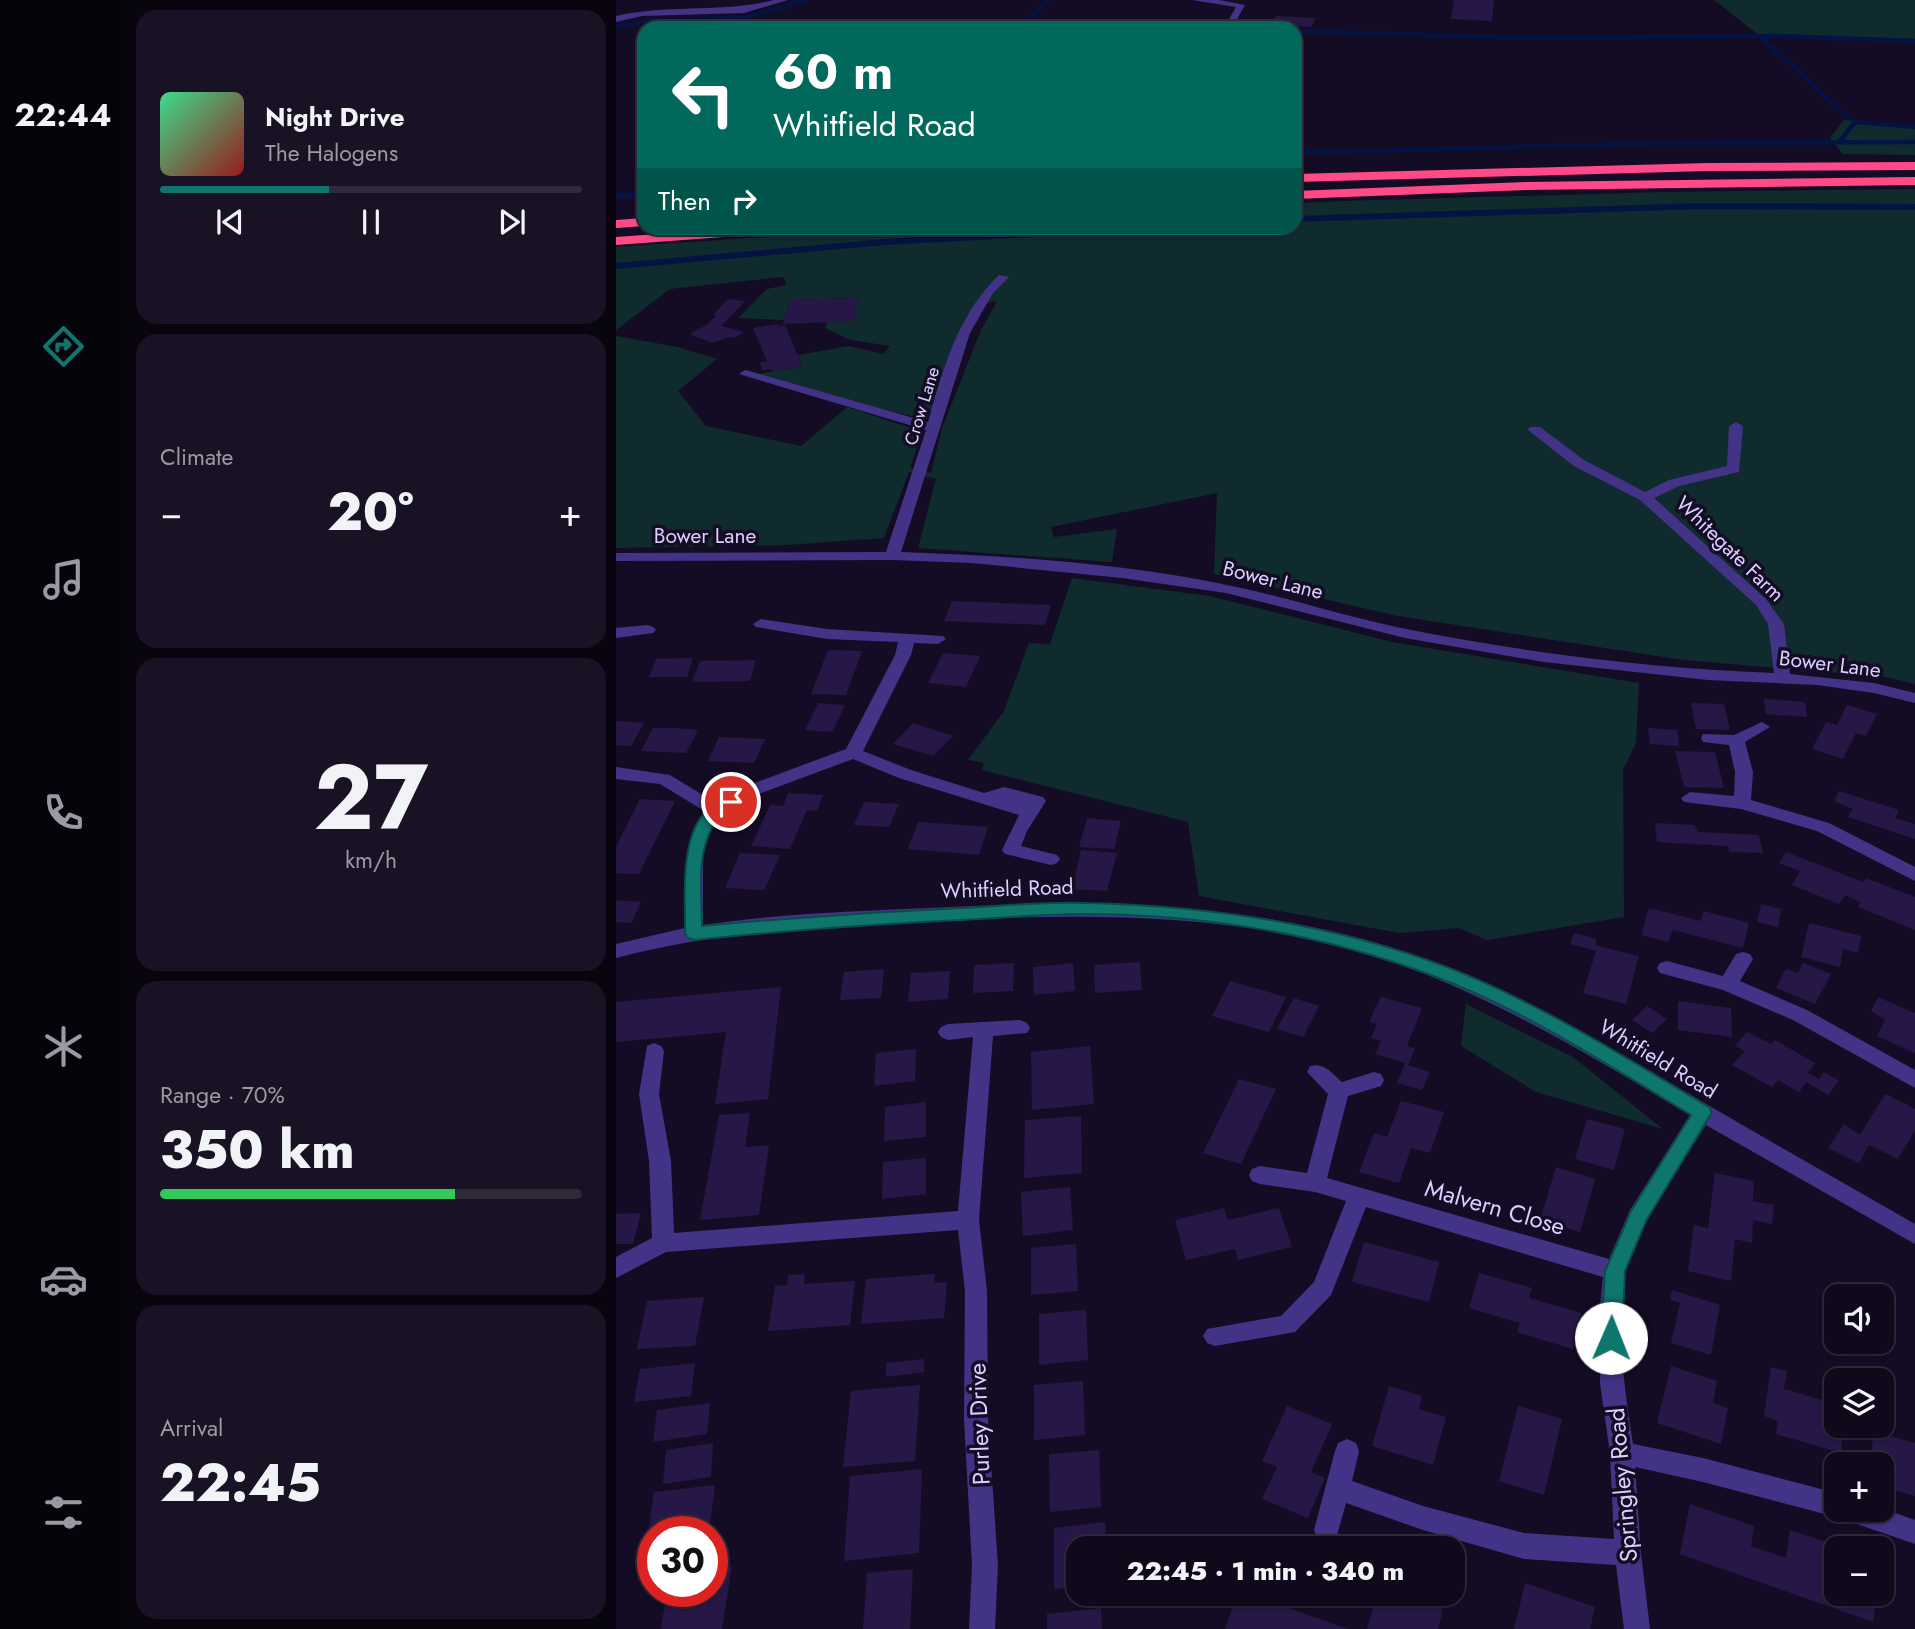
<!DOCTYPE html>
<html lang="en">
<head>
<meta charset="utf-8">
<style>
  :root { --surface:#0f091b; --page:#181224; --text:#f1f3f6; --muted:#9b9aa3; --line:#2f2a3a; --accent:#0f766e }
  body { margin:0; font-family:Jost,sans-serif; background:var(--page); color:var(--text); height:100vh; display:flex; flex-direction:column; font-size:26px; white-space:nowrap }
  * { box-sizing:border-box; margin:0 }
  p { font-size:23px; color:var(--muted) }
  .icon { flex:none; width:38px; height:38px; fill:none; stroke:currentColor; stroke-width:2; stroke-linecap:round; stroke-linejoin:round }
  .map { position:relative; flex:1; overflow:hidden }
  .panel { display:flex; flex-direction:column; gap:10px; padding:10px; background:#08050f; width:490px }
  .panel>* { flex:none }
  .top-card { position:absolute; left:21px; top:21px; width:665px; height:214px; border-radius:21px; box-shadow:0 2px 5px #0004,0 0 0 2px var(--line); background:#00695c; color:#fff; overflow:hidden }
  .tools { position:absolute; left:1208px; top:1284px; display:grid; gap:14px }
  .tools a { display:grid; place-items:center; width:70px; height:70px; border-radius:14px; background:var(--surface); box-shadow:0 2px 5px #0004,0 0 0 2px var(--line); font-size:35px }
  .speed { position:absolute; left:21px; top:1516px; display:flex; gap:14px; font-size:35px; font-weight:700; text-align:center }
  .speed>* { display:grid; place-content:center; width:91px; height:91px; border-radius:50%; background:var(--surface); box-shadow:0 2px 5px #0004,0 0 0 2px var(--line); line-height:1 }
  .speed .limit { border:10px solid #d22; background:#fff; color:#111 }
  .pin { position:absolute; display:grid; place-items:center; width:60px; height:60px; color:#fff; margin:-30px; border:4px solid #fff; border-radius:50%; box-shadow:0 2px 7px #0007 }
  .me { position:absolute; width:77px; margin:-38px; rotate:1deg; stroke-linejoin:round; filter:drop-shadow(0 0 5px #0008) }
  .turn { display:flex; align-items:center; gap:24px; height:147px; padding:0 21px; font-size:32px }
  .turn .icon { width:91px; height:91px; stroke-width:2.5 }
  .turn b { display:block; font-size:49px; line-height:60px }
  .then { display:flex; align-items:center; height:66px; padding:0 21px; background:#0003; gap:14px; font-size:26px }
  .big { font-size:52px; font-weight:800; line-height:1.1 }
  .panel .widget { flex:1; display:flex; flex-direction:column; justify-content:center; gap:10px; min-width:0; padding:0 24px; border-radius:21px; background:var(--page) }
  .panel .dial { align-items:center; gap:0 }
  .dial b { font-size:91px; line-height:1 }
  .song { display:flex; align-items:center; gap:21px }
  .cover { width:84px; height:84px; border-radius:10px; background:linear-gradient(135deg,hsl(150 70% 55%),hsl(0 70% 35%)) }
  .played { height:7px; border-radius:4px; background:linear-gradient(90deg,var(--accent) 40%,var(--line) 40%) }
  .keys { display:flex; justify-content:space-around; direction:ltr }
  .heat { display:flex; justify-content:space-between; align-items:center; font-size:38px; direction:ltr }
  .charge { height:10px; border-radius:5px; background:linear-gradient(90deg,#34c759 70%,var(--line) 0) }
  .trip { position:absolute; left:450px; top:1536px; width:399px; height:70px; border-radius:21px; background:var(--surface); box-shadow:0 2px 5px #0004,0 0 0 2px var(--line); font-weight:800; line-height:70px; text-align:center }
  main { display:flex; flex:1; min-height:0 }
  .tab-bar { display:flex; flex-direction:column; width:126px; justify-content:space-around; align-items:center; background:#06040b; color:var(--muted) }
  .tab-bar .icon { width:49px; height:49px }
  .tab-bar .on { color:var(--accent) }
  .tab-bar b { font-size:32px; color:var(--text) }
  .map>svg:first-child { display:block }
  .green { fill:#0f2b2e }
  .lines { fill:none; stroke-linecap:round; stroke-linejoin:round }
  .stream-far1 { stroke:#051343; stroke-width:4.5 }
  .stream { stroke:#051343; stroke-width:6 }
  .building { fill:#271746 }
  .minor { fill:#423387; fill-rule:evenodd }
  .highway { fill:#ff4a87; fill-rule:evenodd }
  .route { fill:#0f766e; stroke:#0a4d48; stroke-width:2 }
  .labels { text-anchor:middle; dominant-baseline:central; stroke-width:7; stroke-linejoin:round; paint-order:stroke }
  .far-street-label { font-size:18px; fill:#dbcfff; stroke:#140c24 }
  .street-label { font-size:21px; fill:#dbcfff; stroke:#140c24 }
  .near-street-label { font-size:24px; fill:#dbcfff; stroke:#140c24 }
</style>
</head>
<body>
<main>
<nav class="tab-bar">
<b>22:44</b>
<svg class="icon on" aria-label="directions" viewBox="0 0 24 24"><path d="M12 3l9 9-9 9-9-9zM9 14v-3h6M13 9l2 2-2 2"/></svg>
<svg class="icon" aria-label="music" viewBox="0 0 24 24"><path d="M9 18V5l10-2v13"/><circle cx="6" cy="18" r="3"/><circle cx="16" cy="16" r="3"/></svg>
<svg class="icon" aria-label="phone" viewBox="0 0 24 24"><path d="M5 4h4l2 5-3 2q2 4 5 5l2-3 5 2v4C11 20 4 13 5 4z"/></svg>
<svg class="icon" aria-label="climate" viewBox="0 0 24 24"><path d="M12 3v18M4 7l16 10M4 17L20 7"/></svg>
<svg class="icon" aria-label="car" viewBox="0 0 24 24"><path d="M5 17H2v-5l4-1 3-4h7l3 4 3 1v5h-3M9 17h6M6 11h13"/><circle cx="7" cy="17" r="2"/><circle cx="17" cy="17" r="2"/></svg>
<svg class="icon" aria-label="filters" viewBox="0 0 24 24"><path d="M4 7h16M4 17h16"/><circle cx="9" cy="7" r="2"/><circle cx="15" cy="17" r="2"/></svg>
</nav>
<section class="panel">
<div class="widget">
<div class="song"><i class="cover"></i><div><b>Night Drive</b><p>The Halogens</p></div></div>
<div class="played"></div>
<div class="keys"><svg class="icon" aria-label="previous" viewBox="0 0 24 24"><path d="M18 5L8 12l10 7zM5 5v14"/></svg><svg class="icon" aria-label="pause" viewBox="0 0 24 24"><path d="M8 5v14M16 5v14"/></svg><svg class="icon" aria-label="next" viewBox="0 0 24 24"><path d="M6 5l10 7-10 7zM19 5v14"/></svg></div>
</div>
<div class="widget"><p>Climate</p>
<div class="heat"><a>−</a><b class="big">20°</b><a>+</a></div>
</div>
<div class="widget dial"><b>27</b><p>km/h</p></div>
<div class="widget"><p>Range · 70%</p><b class="big">350 km</b><div class="charge"></div></div>
<div class="widget"><p>Arrival</p><b class="big">22:45</b></div>
</section>
<div class="map">
<svg width="1299" height="1629" viewBox="0 0 1299 1629">
  <rect width="100%" height="100%" fill="#140c24"/>
  <g class="green">
    <path d="M1098,0H1299V41L1145,37Z"/>
    <path d="M1228,120L1299,125V155L1227,154L1214,138Z"/>
    <path d="M1299,189V684L1269,677L1067,660L782,616L598,574L601,493L435,527L438,537L501,529L496,562L302,548L320,479L293,472L268,538L171,545L0,548V336L62,347L101,359L62,391L90,426L185,446L231,407L298,429L304,437L294,468L315,473L326,428L365,330L381,301L359,305L350,318L315,411L309,419L236,402L142,374L186,366L182,355L233,346L267,354L274,346L234,340L209,328L211,322L238,321L242,298L174,300L168,320L122,318L151,289L170,285L168,277L54,289L0,330V247L279,228H679V203L728,201L1047,192Z"/>
    <path d="M456,578L593,596L776,642L1023,683L1020,743L1007,770L1008,917L871,940L842,928L783,933L583,896L572,822L366,770L368,763L352,760L388,711L413,643L434,644Z"/>
    <path d="M850,1004L957,1057L1047,1129L920,1092L845,1046Z"/>
  </g>
  <g class="lines">
    <g class="stream-far1">
      <path d="M0,27L35,20L129,18L190,0"/>
      <path d="M613,27L630,28"/>
      <path d="M403,28L432,0"/>
      <path d="M679,31L909,38L1161,36L1299,41"/>
      <path d="M1145,37L1233,118"/>
      <path d="M1223,142L1239,122L1299,127"/>
      <path d="M679,153L1048,143L1299,142"/>
      <path d="M16,195L28,194"/>
    </g>
    <g class="stream">
      <path d="M0,197L28,194"/>
      <path d="M679,219L1083,206L1299,207"/>
      <path d="M0,266L270,242L524,228"/>
    </g>
  </g>
  <g class="building">
    <path d="M838,0H878L876,21L835,19Z"/>
    <path d="M660,16L700,18L695,27L656,25Z"/>
    <path d="M243,298L238,321L167,324L174,300Z"/>
    <path d="M112,299L129,301L105,326L128,332L118,338L113,337L96,343L74,334L92,324L101,315H97Z"/>
    <path d="M163,324L162,327L169,325L186,366L156,371L155,369L146,370L144,363L151,361L137,328Z"/>
    <path d="M336,601L435,605L429,625L328,621Z"/>
    <path d="M212,650L246,651L230,695L195,694Z"/>
    <path d="M327,653L364,656L350,687L312,683Z"/>
    <path d="M77,658L71,677H33L40,659Z"/>
    <path d="M140,660L134,681L76,682L84,661Z"/>
    <path d="M1148,699L1189,702L1191,717L1150,714Z"/>
    <path d="M202,703L229,705L216,732L189,730Z"/>
    <path d="M1075,703L1108,704L1114,730L1080,729Z"/>
    <path d="M1231,705L1261,714L1250,736L1240,733L1227,759L1196,749L1210,722L1221,725Z"/>
    <path d="M0,721L28,723L15,746L0,745Z"/>
    <path d="M297,723L337,736L317,756L277,744Z"/>
    <path d="M37,728H59L82,730L70,753L25,751Z"/>
    <path d="M1032,728L1061,730L1063,746L1034,744Z"/>
    <path d="M103,737L149,739L138,763L92,761Z"/>
    <path d="M1059,751L1099,752L1108,788L1068,787Z"/>
    <path d="M1223,791L1283,810L1279,818L1299,824V839L1232,817L1237,809L1218,801Z"/>
    <path d="M172,793L207,795L201,811L191,810L174,849L135,846L154,805L167,806Z"/>
    <path d="M24,799L59,801L23,874L0,873V847Z"/>
    <path d="M248,802L283,804L273,827L238,825Z"/>
    <path d="M471,818L505,821L498,849L463,847Z"/>
    <path d="M302,822L372,827L363,855L292,849Z"/>
    <path d="M1039,823L1078,825L1082,832L1143,835L1147,853L1113,852L1112,846L1041,842Z"/>
    <path d="M465,850L501,853L491,891L456,889Z"/>
    <path d="M1170,852L1247,882L1250,878L1299,897V930L1242,907L1245,902L1229,895L1223,904L1176,885L1184,871L1163,863Z"/>
    <path d="M124,853L164,855L148,890L109,888Z"/>
    <path d="M0,900L25,902L15,923L0,922Z"/>
    <path d="M1145,904L1165,909L1162,927L1141,922Z"/>
    <path d="M1033,908L1085,921L1088,911L1133,923L1127,948L1057,930L1052,942L1025,935Z"/>
    <path d="M1193,923L1245,936L1242,953L1227,949L1224,967L1185,957Z"/>
    <path d="M958,933L981,939L979,945L1023,956L1010,1004L967,993L980,951L954,944Z"/>
    <path d="M524,962L526,990L479,993L478,965Z"/>
    <path d="M398,963L397,991L357,993L358,965Z"/>
    <path d="M457,963L459,991L418,995L417,967Z"/>
    <path d="M1187,963L1215,974L1199,1004L1160,988L1170,969L1182,973Z"/>
    <path d="M268,969L265,998L224,1000L228,972Z"/>
    <path d="M334,971L332,999L292,1002L295,973Z"/>
    <path d="M614,981L670,997L653,1032L596,1016Z"/>
    <path d="M165,987L152,1099L99,1104L110,1032L0,1042V1002Z"/>
    <path d="M765,997L806,1008L791,1046L799,1048L792,1065L814,1072L806,1090L781,1083L789,1063L759,1054L765,1041L755,1038L761,1024L753,1022Z"/>
    <path d="M1262,997L1299,1013V1053L1261,1036L1269,1020L1255,1011Z"/>
    <path d="M678,998L703,1006L687,1037L661,1029Z"/>
    <path d="M1062,1001L1115,1008L1116,1037L1062,1030Z"/>
    <path d="M1031,1006L1051,1019L1036,1033L1016,1020Z"/>
    <path d="M1131,1032L1155,1044L1159,1040L1199,1063L1192,1073L1203,1079L1208,1072L1223,1081L1212,1095L1190,1082L1183,1092L1162,1080L1156,1087L1116,1065L1129,1051L1119,1046Z"/>
    <path d="M474,1046L478,1104L416,1110L415,1052Z"/>
    <path d="M300,1049L299,1081L258,1086L260,1053Z"/>
    <path d="M623,1079L660,1089L625,1164L587,1153Z"/>
    <path d="M1269,1094L1299,1109V1130L1282,1159L1253,1145L1243,1163L1212,1148L1228,1124L1244,1135Z"/>
    <path d="M785,1101L828,1112L814,1153L795,1148L783,1183L743,1172L758,1133L771,1137Z"/>
    <path d="M310,1102V1137L268,1141L269,1107Z"/>
    <path d="M134,1113L129,1147L153,1145L143,1215L84,1220L103,1115Z"/>
    <path d="M465,1116L466,1173L408,1178L409,1120Z"/>
    <path d="M971,1119L1009,1129L998,1170L959,1159Z"/>
    <path d="M310,1158V1194L266,1199L267,1162Z"/>
    <path d="M940,1167L979,1179L964,1232L924,1220Z"/>
    <path d="M1099,1173L1138,1181L1137,1201L1158,1205L1156,1224L1137,1220L1136,1243L1119,1239L1115,1281L1072,1271L1078,1225L1092,1228Z"/>
    <path d="M454,1187L457,1230L407,1236L405,1192Z"/>
    <path d="M608,1208L612,1220L663,1208L676,1247L622,1260L619,1249L570,1260L559,1220Z"/>
    <path d="M25,1213L17,1244H0V1214Z"/>
    <path d="M748,1242L823,1262L813,1302L736,1282Z"/>
    <path d="M460,1244L462,1291L415,1295V1248Z"/>
    <path d="M863,1273L916,1288L913,1298L966,1313L957,1349L901,1332L904,1323L853,1308Z"/>
    <path d="M189,1274L188,1284L239,1281L234,1325L152,1331L159,1286L171,1285L172,1275Z"/>
    <path d="M319,1274L318,1283L331,1282L328,1318L245,1324L250,1279Z"/>
    <path d="M1056,1290L1104,1305L1095,1355L1055,1343L1064,1303L1054,1300Z"/>
    <path d="M88,1297L79,1346L21,1349L31,1301Z"/>
    <path d="M470,1310L472,1360L423,1365V1314Z"/>
    <path d="M308,1359V1372L270,1377V1363Z"/>
    <path d="M79,1363L75,1396L18,1402L24,1369Z"/>
    <path d="M1055,1366L1101,1381L1097,1403L1112,1408L1105,1444L1041,1423Z"/>
    <path d="M1155,1367L1171,1371L1168,1389L1220,1404V1426H1250L1248,1439L1227,1433L1225,1453L1160,1434L1162,1421L1148,1416Z"/>
    <path d="M467,1381L469,1435L418,1440V1385Z"/>
    <path d="M304,1385L299,1461L227,1467L235,1391Z"/>
    <path d="M773,1386L806,1396L803,1409L830,1417L817,1465L756,1446Z"/>
    <path d="M94,1403L91,1434L37,1442L41,1410Z"/>
    <path d="M671,1406L716,1424L695,1472L709,1478L692,1518L646,1499L661,1467L646,1461Z"/>
    <path d="M902,1406L946,1419L928,1495L883,1481Z"/>
    <path d="M1257,1431L1299,1443V1496L1265,1486V1465H1255Z"/>
    <path d="M97,1443L95,1477L47,1484L50,1450Z"/>
    <path d="M483,1450L485,1507L434,1512L433,1454Z"/>
    <path d="M306,1469L303,1553L228,1561L234,1476Z"/>
    <path d="M99,1485L93,1531H37V1553L29,1554L38,1492Z"/>
    <path d="M1074,1504L1138,1526L1135,1546L1170,1558L1174,1530L1228,1548L1220,1549V1594H1261L1257,1622L1064,1554Z"/>
    <path d="M489,1522L490,1549H462V1587L438,1589V1528Z"/>
    <path d="M116,1566L106,1629H45L51,1591H96V1568Z"/>
    <path d="M297,1569L294,1629H247L251,1573Z"/>
    <path d="M909,1583L979,1607L974,1629H898Z"/>
    <path d="M621,1594H633L732,1629H609Z"/>
    <path d="M761,1594H784L827,1609L822,1629H751Z"/>
    <path d="M485,1608L486,1629H431V1614Z"/>
  </g>
  <g class="lines">
    <g class="minor">
      <path d="M158,0H172L128,13L26,16L0,22V16C52,4 106,13 158,0Z"/>
      <path d="M576,0H603L629,5L616,28H608L620,7Z"/>
      <path d="M383,275L393,277L377,293L354,333L285,552C393,556 504,563 611,585C671,597 730,617 790,629C911,653 1035,668 1158,673L1152,624L1140,605L1024,500L958,466L912,430L914,427H924L968,460L1029,492L1053,480L1111,466L1113,426L1120,422L1127,426L1123,472L1063,486L1038,498L1150,599L1168,624L1174,674L1258,683L1299,693V703L1258,693L1201,685L1092,680L928,662L789,638L610,593L506,578L356,563L276,560L0,561V553L270,552L310,430L123,374L129,370L133,371L312,422C327,369 342,314 383,275Z"/>
      <path d="M145,619L211,629L327,636L330,639L322,644L298,643L295,655L247,751L295,770L368,793L388,787L427,797L430,801L411,831L405,846L441,855L444,859L441,863L435,865L389,854L386,850L403,815L283,778L237,759L137,796L106,815L95,829L87,856V925C162,914 238,911 313,908C479,900 646,901 805,957C902,992 992,1046 1080,1098C1153,1141 1226,1182 1299,1224V1244L1090,1125C1065,1165 1021,1226 1010,1271C998,1324 1009,1391 1017,1444L1087,1458L1220,1493V1510H1265V1508L1299,1520V1544L1235,1522L1225,1515L1220,1517L1087,1482L1019,1467L1025,1553L1034,1629H1008L1000,1565L908,1559L807,1530L730,1503L720,1539L711,1542L702,1539L698,1530L719,1451L722,1443L731,1439L740,1443L743,1451L736,1481L807,1506L908,1533L998,1539L994,1453L984,1383L983,1315L987,1277L750,1207L715,1295L679,1332L599,1346L591,1343L587,1336L591,1329L665,1316L698,1282L730,1201L699,1192L644,1184L636,1181L633,1175L636,1169L644,1166L691,1173L712,1094L691,1072L694,1066C708,1062 716,1073 726,1082L758,1072L765,1074L768,1080L765,1086L732,1096L711,1178L993,1259L1014,1210L1074,1115C971,1054 868,990 753,954C605,909 448,914 295,922C195,927 97,932 0,958V944L69,928C69,887 63,846 90,812L44,784L0,779V767L54,775L100,803L125,788L230,749L279,655L282,642L211,639L140,627L137,624Z"/>
      <path d="M32,625L37,627L40,630L37,633L0,638V628Z"/>
      <path d="M1146,722L1154,727L1129,742L1137,772L1135,800L1213,823L1299,867V881L1201,831L1125,809L1068,802L1065,798L1074,792L1118,796L1119,772L1113,745L1087,742L1085,738L1087,734L1118,735Z"/>
      <path d="M1127,952L1134,954L1137,959L1124,981L1191,1010L1299,1070V1088L1177,1020L1107,990L1044,973L1041,968L1044,963L1051,961L1107,976L1120,954Z"/>
      <path d="M404,1020L411,1023L414,1028L411,1033L377,1036L363,1220L371,1291L372,1419L382,1566L379,1629H353L356,1566L348,1419L349,1291L342,1230L50,1252L0,1278V1257L36,1238L33,1161L23,1094L31,1046L38,1043L45,1046L48,1051L43,1094L55,1161L58,1233L342,1211L357,1037L332,1040L325,1037L322,1032L325,1027L332,1024Z"/>
    </g>
    <g class="highway">
      <path d="M1299,162V170L1092,171L679,182V174L1092,163Z"/>
      <path d="M1299,177V185L910,190L679,199V191L910,182Z"/>
      <path d="M28,218V226L0,228V220Z"/>
      <path d="M128,228H181L174,232L0,245V237Z"/>
    </g>
  </g>
  <path class="route" d="M115,796L123,802C115,812 103,815 96,828C80,856 86,895 86,926C172,918 258,912 344,908C386,906 429,901 471,903C593,906 713,923 828,966C921,1001 1008,1057 1093,1107L1096,1112L1030,1221L1009,1271L1006,1338L1003,1344L995,1347L988,1344L985,1338L989,1271L1015,1211L1075,1115C992,1065 907,1009 815,975C705,934 585,914 468,914C427,914 387,918 346,920C256,924 167,931 78,940L72,938L69,933C70,889 59,812 115,796Z"/>
  <g class="labels">
    <g class="far-street-label">
      <text transform="translate(306 406) rotate(-73)">Crow Lane</text>
    </g>
    <g class="street-label">
      <text x="89" y="536">Bower Lane</text>
      <text transform="translate(1114 549) rotate(44)">Whitegate Farm</text>
      <text transform="translate(657 580) rotate(14)">Bower Lane</text>
      <text transform="translate(1214 664) rotate(7)">Bower Lane</text>
      <text transform="translate(391 889) rotate(-2)">Whitfield Road</text>
      <text transform="translate(1042 1059) rotate(31)">Whitfield Road</text>
    </g>
    <g class="near-street-label">
      <text transform="translate(879 1207) rotate(16)">Malvern Close</text>
      <text transform="translate(363 1424) rotate(-92)">Purley Drive</text>
      <text transform="translate(1006 1485) rotate(-95)">Springley Road</text>
    </g>
  </g>
</svg>
<div class="tools">
<a><svg class="icon" aria-label="sound" viewBox="0 0 24 24"><path d="M4 9h4l5-4v14l-5-4H4zM17 9q2 3 0 6"/></svg></a>
<a><svg class="icon" aria-label="layers" viewBox="0 0 24 24"><path d="M12 4l9 5-9 5-9-5zM3 14l9 5 9-5"/></svg></a>
<a>+</a>
<a>−</a>
</div>
<div class="speed"><div class="limit">30</div></div>
<div class="pin" style="left:115px;top:802px;background:#d93025"><svg class="icon" aria-label="arrive" viewBox="0 0 24 24"><path d="M6 21V4h12l-3 4 3 4H6"/></svg></div>
<svg class="me" style="left:995px;top:1338px" viewBox="-20 -20 40 40"><circle r="19" fill="#fff"/><path d="M0-13L10 11 0 6-10 11z" fill="#0f766e"/></svg>
<div class="trip">22:45 · 1 min · 340 m</div>
<div class="top-card">
<div class="turn"><svg class="icon" aria-label="left" viewBox="0 0 24 24"><path d="M17 20v-9H6M10 6l-5 5 5 5"/></svg><div><b>60 m</b>Whitfield Road</div></div>
<div class="then">Then<svg class="icon" aria-label="right" viewBox="0 0 24 24"><path d="M7 20v-9h11M14 6l5 5-5 5"/></svg></div>
</div>
</div>
</main>
</body>
</html>
